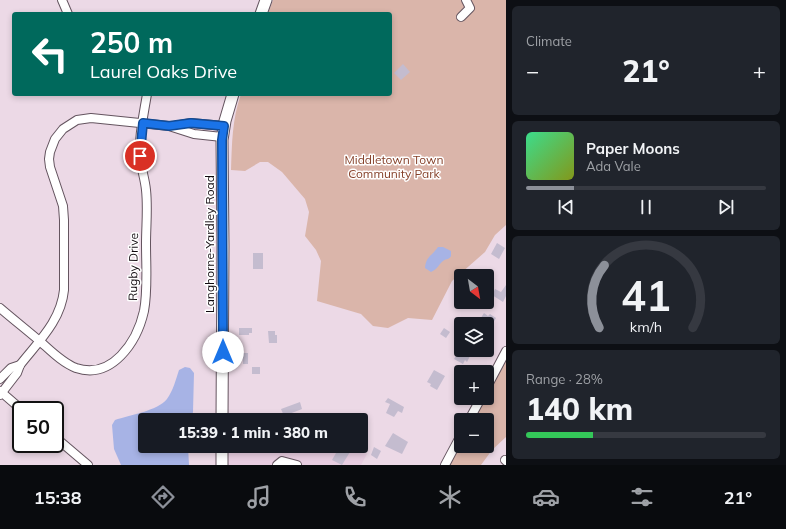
<!DOCTYPE html>
<html lang="en">
<head>
<meta charset="utf-8">
<style>
  :root { --surface:#171b24; --page:#20242c; --text:#f1f3f6; --muted:#9ea1a6; --line:#363941; --accent:#8c9099 }
  body { margin:0; font-family:Mulish,sans-serif; background:var(--page); color:var(--text); height:100vh; display:flex; flex-direction:column; font-size:15px; white-space:nowrap }
  * { box-sizing:border-box; margin:0 }
  p { font-size:13px; color:var(--muted) }
  .icon { flex:none; width:22px; height:22px; fill:none; stroke:currentColor; stroke-width:2; stroke-linecap:round; stroke-linejoin:round }
  .map { position:relative; flex:1; overflow:hidden }
  .drawer { display:flex; flex-direction:column; gap:6px; padding:6px; background:#0d0f14; width:280px }
  .drawer>* { flex:none }
  .guide { position:absolute; left:12px; top:12px; width:380px; height:84px; border-radius:4px; box-shadow:0 2px 6px #0003; background:#00695c; color:#fff; overflow:hidden }
  .needle { width:26px; rotate:149deg }
  .tools { position:absolute; left:454px; top:269px; display:grid; gap:8px }
  .tools a { display:grid; place-items:center; width:40px; height:40px; border-radius:4px; background:var(--surface); box-shadow:0 2px 6px #0003; font-size:20px }
  .speed { position:absolute; left:12px; top:401px; display:flex; gap:8px; font-size:20px; font-weight:700; text-align:center }
  .speed>* { display:grid; place-content:center; width:52px; height:52px; border-radius:50%; background:var(--surface); box-shadow:0 2px 6px #0003; line-height:1 }
  .speed .limit { border:2px solid #111; border-radius:6px; background:#fff; color:#111 }
  .pin { position:absolute; display:grid; place-items:center; width:34px; height:34px; color:#fff; margin:-17px; border:2px solid #fff; border-radius:50%; box-shadow:0 1px 4px #0007 }
  .me { position:absolute; width:44px; margin:-22px; rotate:0deg; stroke-linejoin:round; filter:drop-shadow(0 0 3px #0008) }
  .turn { display:flex; align-items:center; gap:14px; height:84px; padding:0 12px; font-size:18px }
  .turn .icon { width:52px; height:52px; stroke-width:2.5 }
  .turn b { display:block; font-size:28px; line-height:34px }
  .big { font-size:30px; font-weight:800; line-height:1.1 }
  .drawer .tile { flex:1; display:flex; flex-direction:column; justify-content:center; gap:6px; min-width:0; padding:0 14px; border-radius:6px; background:var(--page) }
  .drawer .dial { align-items:center; gap:0 }
  .dial svg { height:104px; overflow:visible; fill:none; stroke:var(--line); stroke-width:7; stroke-linecap:round; text-anchor:middle }
  .dial text { fill:var(--text); stroke:none }
  .song { display:flex; align-items:center; gap:12px }
  .cover { width:48px; height:48px; border-radius:6px; background:linear-gradient(135deg,hsl(150 70% 55%),hsl(70 70% 35%)) }
  .played { height:4px; border-radius:2px; background:linear-gradient(90deg,var(--accent) 20%,var(--line) 20%) }
  .keys { display:flex; justify-content:space-around; direction:ltr }
  .heat { display:flex; justify-content:space-between; align-items:center; font-size:22px; direction:ltr }
  .charge { height:6px; border-radius:3px; background:linear-gradient(90deg,#34c759 28%,var(--line) 0) }
  .trip { position:absolute; left:138px; top:413px; width:230px; height:40px; border-radius:4px; background:var(--surface); box-shadow:0 2px 6px #0003; font-weight:800; line-height:40px; text-align:center }
  .tab-bar { display:flex; height:64px; justify-content:space-around; align-items:center; background:#090b0e; color:var(--muted) }
  .tab-bar .icon { width:28px; height:28px }
  .tab-bar .selected { color:var(--accent) }
  .tab-bar b { font-size:18px; color:var(--text) }
  main { display:flex; flex:1; min-height:0 }
  .map>svg:first-child { display:block }
  .built { fill:#e8cee1 }
  .green { fill:#dab5aa }
  .water { fill:#a7b3e5 }
  .building { fill:#c4bccf }
  .lines { fill:none; stroke-linecap:round; stroke-linejoin:round }
  .minor-casing { stroke:#64545f; stroke-width:10 }
  .major-casing { stroke:#64545f; stroke-width:13 }
  .minor { stroke:#fff; stroke-width:8 }
  .major { stroke:#fff; stroke-width:11 }
  .route-casing { stroke:#114b97; stroke-width:10 }
  .route { stroke:#1a73e8; stroke-width:7 }
  .labels { text-anchor:middle; dominant-baseline:central; stroke-width:3; stroke-linejoin:round; paint-order:stroke }
  .park-label { font-size:12px; fill:#86412a; stroke:#fff }
  .street-label { font-size:12px; fill:#110a0f; stroke:#fff }
</style>
</head>
<body>
<main>
<div class="map">
<svg width="506" height="465" viewBox="0 0 506 465">
  <rect width="100%" height="100%" fill="#ecd9e6"/>
  <path class="built" d="M277,446H343L367,454L361,465H227L228,452Z"/>
  <g class="green">
    <path d="M273,0H506V225L495,235L485,252L452,281L432,320L408,318L388,328L373,326L361,314L317,301L321,261L316,250L305,236L309,212L305,199L282,172L268,162H260L245,171L231,170C232,144 232,119 241,94H390V14H268Z"/>
    <path d="M506,358V437L492,450L481,465H449L461,442V446H487V420H473L484,398H487V393Z"/>
  </g>
  <g class="water">
    <path d="M438,247H443L451,251V256C449,260 447,258 443,261C438,265 438,269 431,272L425,268C426,256 432,256 438,247Z"/>
    <path d="M185,367L190,368L194,373L193,412L191,420H145V446H188L189,465H121L114,449L112,425L115,420C130,415 157,411 167,399C173,391 176,379 179,370Z"/>
  </g>
  <g class="building">
    <path d="M403,64L410,72L401,80L394,73Z"/>
    <path d="M497,243L505,248L499,259L491,254Z"/>
    <rect x="253" y="253" width="10" height="16"/>
    <path d="M479,270L487,276H474Z"/>
    <path d="M506,285V296L503,302L492,295L495,289L501,292Z"/>
    <path d="M484,313L488,316L490,314L496,318L490,328L487,326V324H477Z"/>
    <path d="M239,328H252V333H249V335H239Z"/>
    <path d="M444,328L450,332L446,338L440,334Z"/>
    <path d="M268,331H275V335H277V343H269Z"/>
    <path d="M460,350H473L467,362L465,360L463,364L454,359Z"/>
    <path d="M240,353H248V364H243V360L240,361Z"/>
    <rect x="252" y="367" width="8" height="7"/>
    <path d="M434,370L445,376L437,390L430,386L431,384L427,382Z"/>
    <path d="M388,398L404,407L402,413L398,411L394,417L386,413L390,404L385,402Z"/>
    <path d="M300,402L302,409L284,416L281,409Z"/>
    <path d="M393,433L408,442L402,454L385,446Z"/>
    <path d="M340,446L350,452L342,465L332,460Z"/>
    <path d="M374,447L381,451L377,459L371,455Z"/>
  </g>
  <g class="lines">
    <defs>
      <g id="minor">
        <path d="M62,0L68,14"/>
        <path d="M461,17L470,8L466,0"/>
        <path d="M174,126L191,123L224,126"/>
        <path d="M0,308C14,320 28,331 42,343C52,352 63,363 76,368C112,380 137,342 144,311C148,290 146,266 146,244C146,226 148,208 146,190C145,179 141,168 140,157C138,138 144,113 147,94"/>
        <path d="M0,379L11,368L20,365"/>
        <path d="M487,387L506,351"/>
        <path d="M0,391L22,410"/>
        <path d="M0,395L17,373L20,365C38,342 61,321 64,290V220L63,206L50,167L49,159L50,152L55,139L63,129L77,120L91,118L169,126L194,134L222,137"/>
        <path d="M469,420L481,398"/>
        <path d="M55,437L88,465"/>
        <path d="M505,460L506,461"/>
        <path d="M277,465L282,461L297,465"/>
        <path d="M445,465L461,435"/>
      </g>
      <g id="major">
        <path d="M261,14L266,0"/>
        <path d="M222,420L223,246L222,140L225,121L233,94"/>
        <path d="M222,465V446"/>
      </g>
    </defs>
    <use href="#minor" class="minor-casing"/>
    <use href="#major" class="major-casing"/>
    <use href="#minor" class="minor"/>
    <use href="#major" class="major"/>
  </g>
  <g class="lines">
    <defs>
      <path id="route" d="M140,156L143,123L169,126L191,123L224,126L222,140L223,352"/>
    </defs>
    <use href="#route" class="route-casing"/>
    <use href="#route" class="route"/>
  </g>
  <g class="labels">
    <g class="park-label">
      <text x="394" y="159">Middletown Town<tspan x="394" dy="14">Community Park</tspan></text>
    </g>
    <g class="street-label">
      <text transform="translate(209 244) rotate(-90)">Langhorne-Yardley Road</text>
      <text transform="translate(133 267) rotate(-89)">Rugby Drive</text>
    </g>
  </g>
</svg>
<div class="tools">
<a><svg class="needle" viewBox="-14 -14 28 28"><path d="M0-13l5 13h-10z" fill="#e53935"/><path d="M0 13l5-13h-10z" fill="#9ea1a6"/></svg></a>
<a><svg class="icon" aria-label="layers" viewBox="0 0 24 24"><path d="M12 4l9 5-9 5-9-5zM3 14l9 5 9-5"/></svg></a>
<a>+</a>
<a>−</a>
</div>
<div class="speed"><div class="limit">50</div></div>
<div class="pin" style="left:140px;top:156px;background:#d93025"><svg class="icon" aria-label="arrive" viewBox="0 0 24 24"><path d="M6 21V4h12l-3 4 3 4H6"/></svg></div>
<svg class="me" style="left:223px;top:352px" viewBox="-20 -20 40 40"><circle r="19" fill="#fff"/><path d="M0-13L10 11 0 6-10 11z" fill="#1a73e8"/></svg>
<div class="trip">15:39 · 1 min · 380 m</div>
<div class="guide">
<div class="turn"><svg class="icon" aria-label="left" viewBox="0 0 24 24"><path d="M17 20v-9H6M10 6l-5 5 5 5"/></svg><div><b>250 m</b>Laurel Oaks Drive</div></div>
</div>
</div>
<section class="drawer">
<div class="tile"><p>Climate</p>
<div class="heat"><a>−</a><b class="big">21°</b><a>+</a></div>
</div>
<div class="tile">
<div class="song"><i class="cover"></i><div><b>Paper Moons</b><p>Ada Vale</p></div></div>
<div class="played"></div>
<div class="keys"><svg class="icon" aria-label="previous" viewBox="0 0 24 24"><path d="M18 5L8 12l10 7zM5 5v14"/></svg><svg class="icon" aria-label="pause" viewBox="0 0 24 24"><path d="M8 5v14M16 5v14"/></svg><svg class="icon" aria-label="next" viewBox="0 0 24 24"><path d="M6 5l10 7-10 7zM19 5v14"/></svg></div>
</div>
<div class="tile dial"><svg viewBox="0 0 100 80">
<path d="M14 69A42 42 0 1 1 86 69"/>
<path d="M14 69A42 42 0 0 1 18 21" stroke="#8c9099"/>
<text x="50" y="56" font-size="32" font-weight="700">41</text>
<text x="50" y="72" font-size="11">km/h</text>
</svg></div>
<div class="tile"><p>Range · 28%</p><b class="big">140 km</b><div class="charge"></div></div>
</section>
</main>
<nav class="tab-bar">
<b>15:38</b>
<svg class="icon selected" aria-label="directions" viewBox="0 0 24 24"><path d="M12 3l9 9-9 9-9-9zM9 14v-3h6M13 9l2 2-2 2"/></svg>
<svg class="icon" aria-label="music" viewBox="0 0 24 24"><path d="M9 18V5l10-2v13"/><circle cx="6" cy="18" r="3"/><circle cx="16" cy="16" r="3"/></svg>
<svg class="icon" aria-label="phone" viewBox="0 0 24 24"><path d="M5 4h4l2 5-3 2q2 4 5 5l2-3 5 2v4C11 20 4 13 5 4z"/></svg>
<svg class="icon" aria-label="climate" viewBox="0 0 24 24"><path d="M12 3v18M4 7l16 10M4 17L20 7"/></svg>
<svg class="icon" aria-label="car" viewBox="0 0 24 24"><path d="M5 17H2v-5l4-1 3-4h7l3 4 3 1v5h-3M9 17h6M6 11h13"/><circle cx="7" cy="17" r="2"/><circle cx="17" cy="17" r="2"/></svg>
<svg class="icon" aria-label="filters" viewBox="0 0 24 24"><path d="M4 7h16M4 17h16"/><circle cx="9" cy="7" r="2"/><circle cx="15" cy="17" r="2"/></svg>
<b>21°</b>
</nav>
</body>
</html>
